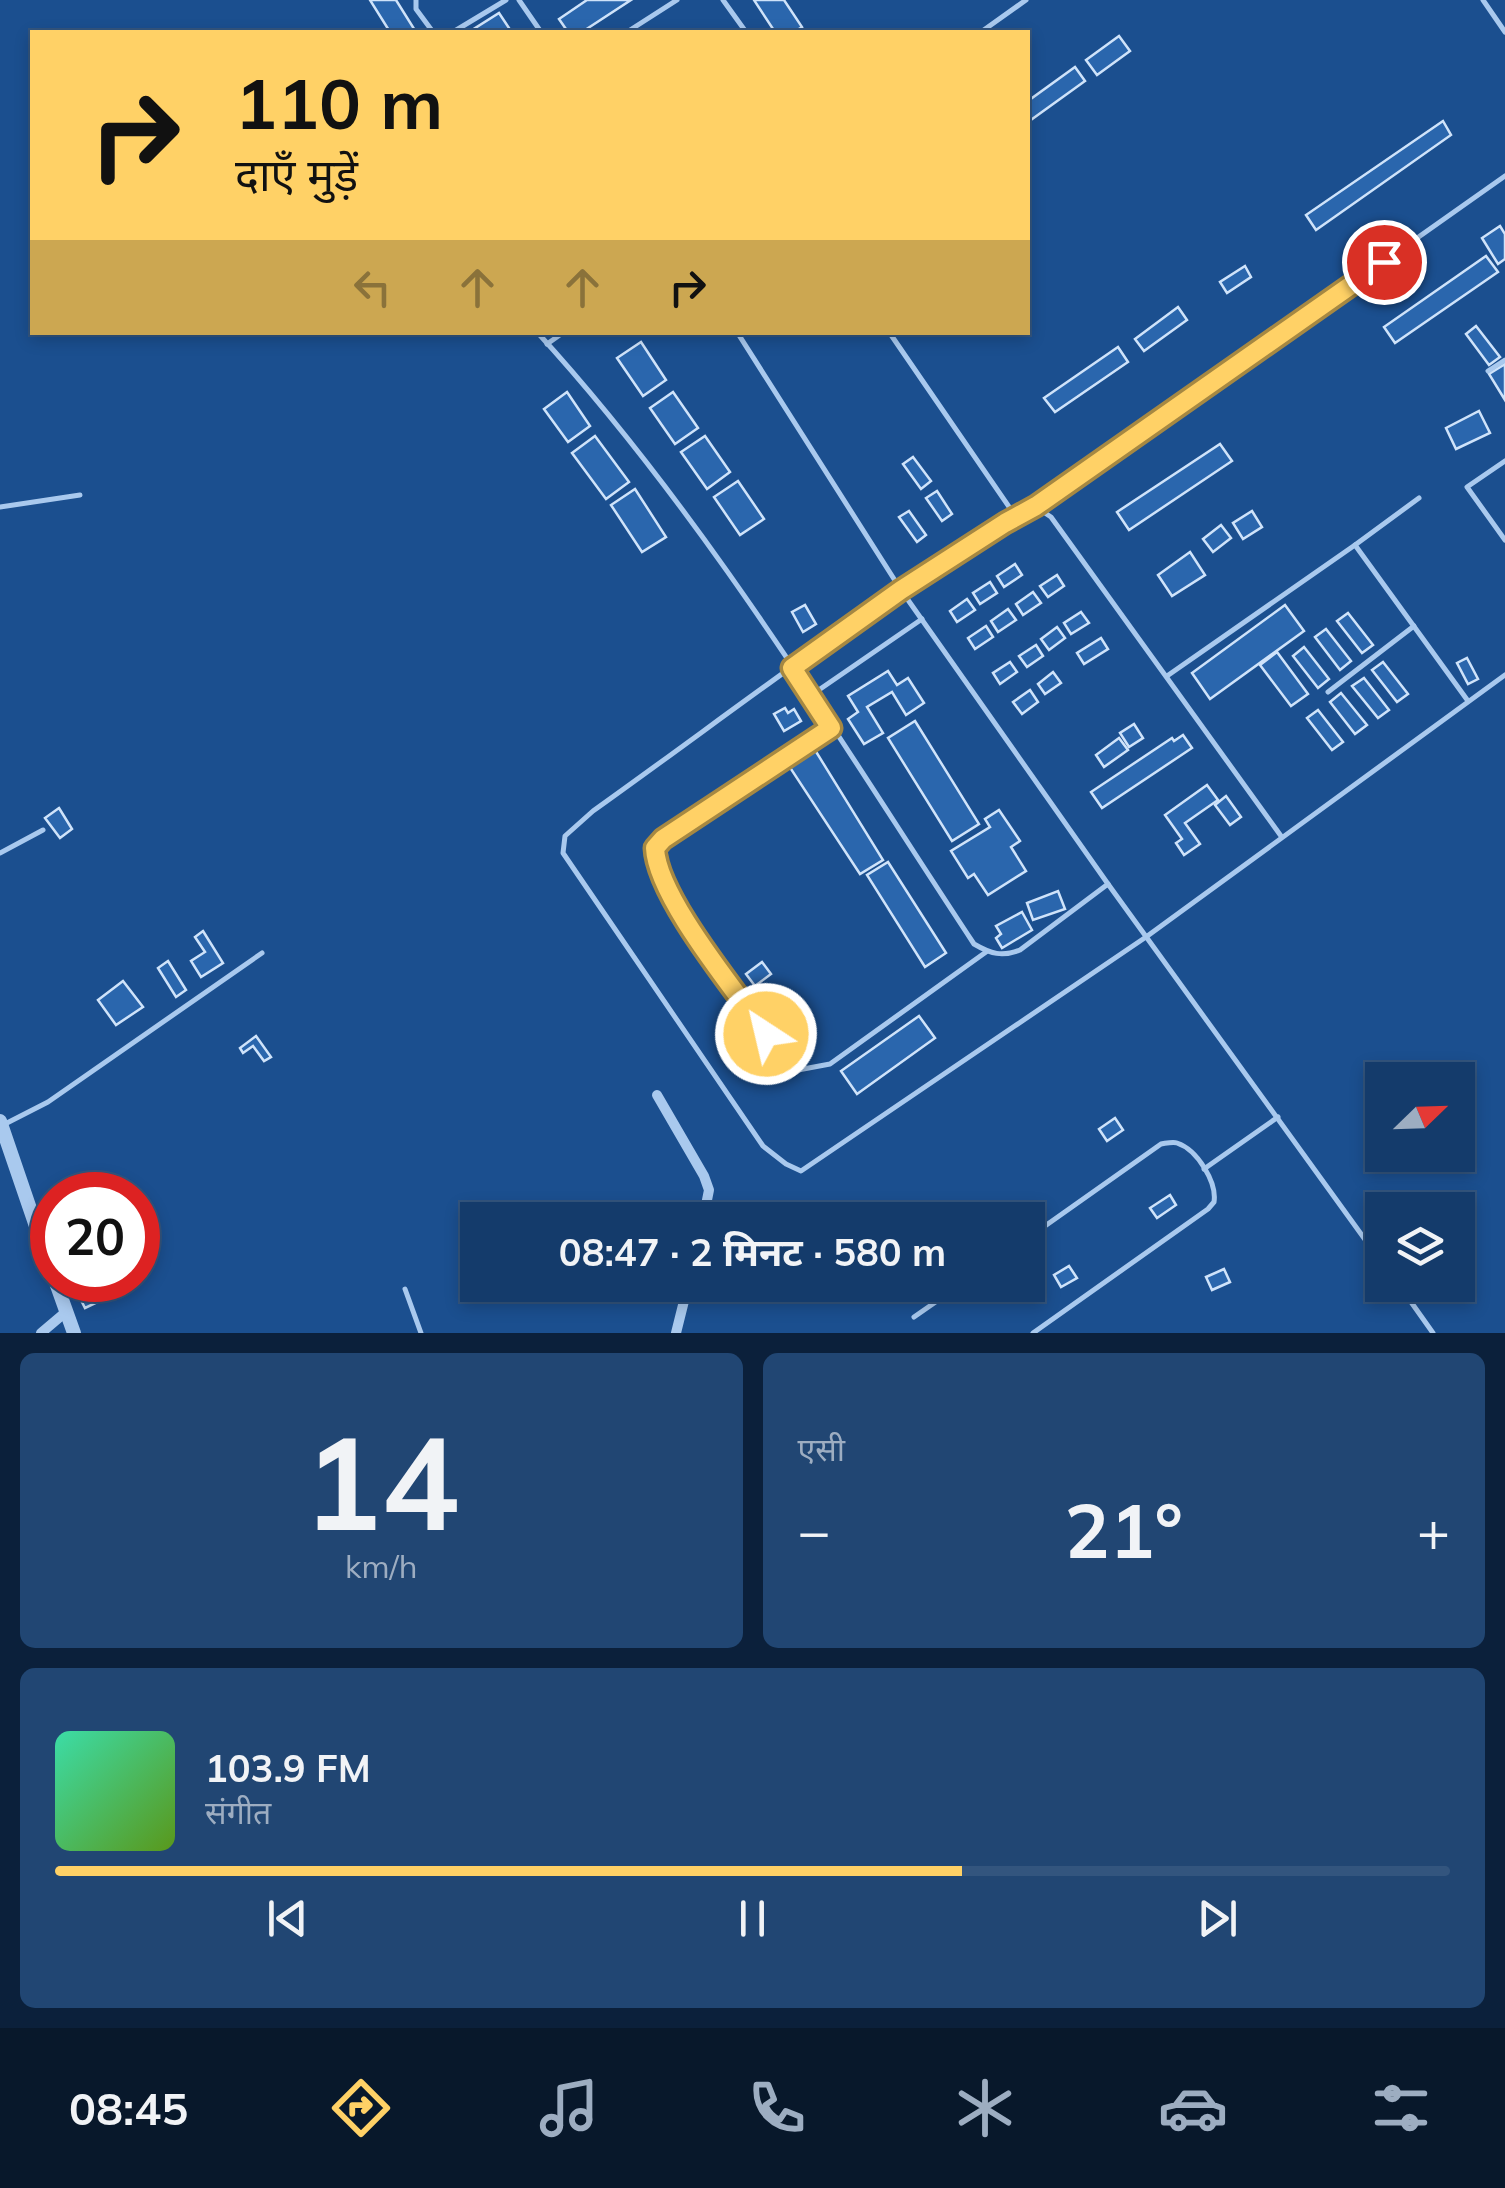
<!DOCTYPE html>
<html lang="hi">
<head>
<meta charset="utf-8">
<style>
  :root { --surface:#143b6b; --page:#214673; --text:#f1f3f6; --muted:#9dadc1; --line:#33557e; --accent:#ffd166 }
  body { margin:0; font-family:Mulish,"Noto Sans Devanagari",sans-serif; background:var(--page); color:var(--text); height:100vh; display:flex; flex-direction:column; font-size:38px; white-space:nowrap }
  * { box-sizing:border-box; margin:0 }
  p { font-size:32px; color:var(--muted) }
  .icon { flex:none; width:55px; height:55px; fill:none; stroke:currentColor; stroke-width:2; stroke-linecap:round; stroke-linejoin:round }
  .map { position:relative; height:1333px; overflow:hidden }
  .drawer { display:flex; flex-direction:column; gap:20px; padding:20px; background:#0b203b; flex:1 }
  .drawer>* { flex:none }
  .banner { position:absolute; left:30px; top:30px; width:1000px; height:305px; border-radius:0px; box-shadow:0 5px 15px #0003,0 0 0 2px var(--line); background:#ffd166; color:#111; overflow:hidden }
  .needle { width:65px; rotate:67deg }
  .fabs { position:absolute; left:1365px; top:1062px; display:grid; gap:20px }
  .fabs a { display:grid; place-items:center; width:110px; height:110px; border-radius:0px; background:var(--surface); box-shadow:0 5px 15px #0003,0 0 0 2px var(--line); font-size:50px }
  .speed { position:absolute; left:30px; top:1172px; display:flex; gap:20px; font-size:50px; font-weight:700; text-align:center }
  .speed>* { display:grid; place-content:center; width:130px; height:130px; border-radius:50%; background:var(--surface); box-shadow:0 5px 15px #0003,0 0 0 2px var(--line); line-height:1 }
  .speed .limit { border:15px solid #d22; background:#fff; color:#111 }
  .pin { position:absolute; display:grid; place-items:center; width:85px; height:85px; color:#fff; margin:-42px; border:5px solid #fff; border-radius:50%; box-shadow:0 2px 10px #0007 }
  .me { position:absolute; width:110px; margin:-55px; rotate:325deg; stroke-linejoin:round; filter:drop-shadow(0 0 8px #0008) }
  .turn { display:flex; align-items:center; gap:35px; height:210px; padding:0 40px; font-size:45px }
  .turn .icon { width:130px; height:130px; stroke-width:2.5 }
  .turn b { display:block; font-size:70px; line-height:85px }
  .lanes { display:flex; align-items:center; height:95px; padding:0 40px; background:#0003; justify-content:center; gap:50px; direction:ltr }
  .lanes .off { opacity:.35 }
  .big { font-size:75px; font-weight:700; line-height:1.1 }
  .drawer .widget { flex:1; display:flex; flex-direction:column; justify-content:center; gap:15px; min-width:0; padding:0 35px; border-radius:15px; background:var(--page) }
  .drawer .dial { align-items:center; gap:0 }
  .dial b { font-size:130px; line-height:1 }
  .song { display:flex; align-items:center; gap:30px }
  .cover { width:120px; height:120px; border-radius:15px; background:linear-gradient(135deg,hsl(160 70% 55%),hsl(90 70% 35%)) }
  .played { height:10px; border-radius:5px; background:linear-gradient(90deg,var(--accent) 65%,var(--line) 65%) }
  .keys { display:flex; justify-content:space-around; direction:ltr }
  .heat { display:flex; justify-content:space-between; align-items:center; font-size:55px; direction:ltr }
  .drawer .tiles { flex:1; display:grid; gap:20px; grid-template-columns:1fr 1fr }
  .widget:last-child { grid-column:span 2 }
  .trip { position:absolute; left:460px; top:1202px; width:585px; height:100px; border-radius:0px; background:var(--surface); box-shadow:0 5px 15px #0003,0 0 0 2px var(--line); font-weight:700; line-height:100px; text-align:center }
  .tabs { display:flex; height:160px; justify-content:space-around; align-items:center; background:#08182b; color:var(--muted) }
  .tabs .icon { width:70px; height:70px }
  .tabs .active { color:var(--accent) }
  .tabs b { font-size:45px; color:var(--text) }
  .map>svg:first-child { display:block }
  .building { fill:#2a66ad; stroke:#cfe3fa; stroke-width:2.5 }
  .lines { fill:none; stroke-linecap:round; stroke-linejoin:round }
  .service { stroke:#a9c9ee; stroke-width:5 }
  .minor { stroke:#a9c9ee; stroke-width:10 }
  .tertiary { stroke:#a9c9ee; stroke-width:14 }
  .route-casing { stroke:#a68842; stroke-width:25 }
  .route { stroke:#ffd166; stroke-width:18 }
</style>
</head>
<body>
<div class="map">
<svg width="1505" height="1333" viewBox="0 0 1505 1333">
  <rect width="100%" height="100%" fill="#1b4f8f"/>
  <g class="building">
    <path d="M370,0H396L416,32H390Z"/>
    <path d="M587,0H631L582,32H568L559,19Z"/>
    <path d="M754,0H784L802,27L794,32H775Z"/>
    <path d="M499,13L511,31L469,32Z"/>
    <path d="M1119,36L1130,51L1097,75L1086,60Z"/>
    <path d="M1075,67L1085,81L1028,122V101Z"/>
    <path d="M1443,121L1451,135L1316,230L1306,215Z"/>
    <path d="M1500,226L1505,234V259L1498,264L1482,238Z"/>
    <path d="M1486,256L1498,272L1395,343L1384,327Z"/>
    <path d="M1245,266L1251,277L1227,293L1220,282Z"/>
    <path d="M1178,307L1187,320L1144,351L1135,339Z"/>
    <path d="M1476,326L1500,357L1489,365L1466,334Z"/>
    <path d="M641,342L666,380L643,396L617,358Z"/>
    <path d="M1118,347L1128,362L1055,412L1044,398Z"/>
    <path d="M1505,364V400L1489,374Z"/>
    <path d="M567,392L590,426L568,442L544,409Z"/>
    <path d="M673,392L698,428L675,444L650,408Z"/>
    <path d="M1479,411L1490,433L1456,449L1446,428Z"/>
    <path d="M595,436L629,482L606,499L572,453Z"/>
    <path d="M705,436L730,472L707,489L681,452Z"/>
    <path d="M1220,444L1232,461L1129,530L1117,512Z"/>
    <path d="M913,457L931,481L921,489L903,464Z"/>
    <path d="M738,481L764,519L740,535L714,497Z"/>
    <path d="M635,489L666,537L642,552L611,505Z"/>
    <path d="M937,491L952,514L942,521L926,498Z"/>
    <path d="M909,511L926,535L917,542L899,517Z"/>
    <path d="M1252,511L1262,527L1243,539L1233,523Z"/>
    <path d="M1221,525L1231,538L1213,552L1203,539Z"/>
    <path d="M1190,552L1205,575L1172,596L1158,575Z"/>
    <path d="M1015,564L1022,575L1004,587L997,576Z"/>
    <path d="M1057,575L1064,586L1048,597L1040,586Z"/>
    <path d="M990,582L997,593L980,604L973,593Z"/>
    <path d="M1033,592L1041,603L1023,615L1016,604Z"/>
    <path d="M967,599L975,610L957,622L950,611Z"/>
    <path d="M805,605L816,624L803,632L792,612Z"/>
    <path d="M1285,605L1304,631L1210,699L1192,673Z"/>
    <path d="M1008,609L1016,620L998,632L991,621Z"/>
    <path d="M1081,612L1089,623L1071,634L1064,623Z"/>
    <path d="M1348,613L1373,645L1362,653L1337,621Z"/>
    <path d="M986,626L993,637L975,649L968,638Z"/>
    <path d="M1057,627L1065,638L1049,650L1041,639Z"/>
    <path d="M1326,629L1351,661L1340,670L1315,637Z"/>
    <path d="M1101,638L1108,649L1084,664L1077,653Z"/>
    <path d="M1036,645L1043,656L1027,667L1019,656Z"/>
    <path d="M1304,647L1329,679L1318,688L1293,656Z"/>
    <path d="M1277,652L1308,694L1291,706L1260,665Z"/>
    <path d="M1467,658L1478,679L1468,684L1457,663Z"/>
    <path d="M1010,662L1017,672L1000,684L993,673Z"/>
    <path d="M1383,662L1408,694L1397,702L1372,670Z"/>
    <path d="M888,671L897,685L908,678L924,703L906,715L892,692L867,707L883,733L864,744L848,719L858,712L848,696Z"/>
    <path d="M1053,672L1061,683L1045,694L1038,684Z"/>
    <path d="M1364,678L1389,710L1378,718L1352,686Z"/>
    <path d="M1030,690L1038,702L1022,714L1013,702Z"/>
    <path d="M1341,693L1367,725L1355,734L1330,702Z"/>
    <path d="M785,708L788,713L794,709L801,721L784,731L774,714Z"/>
    <path d="M1318,710L1343,742L1332,750L1307,718Z"/>
    <path d="M915,721L979,824L952,841L888,738Z"/>
    <path d="M1134,724L1143,738L1129,747L1120,733Z"/>
    <path d="M1183,735L1192,748L1102,808L1091,792L1172,738L1174,741Z"/>
    <path d="M1119,738L1128,750L1104,767L1096,755Z"/>
    <path d="M815,750L883,860L860,874L789,766Z"/>
    <path d="M1207,785L1218,800L1185,823L1200,844L1184,855L1176,843L1182,839L1165,815Z"/>
    <path d="M1226,796L1241,817L1230,825L1215,805Z"/>
    <path d="M59,808L72,829L60,838L45,818Z"/>
    <path d="M999,810L1020,841L1011,847L1026,871L988,895L974,874L968,878L951,851L990,827L985,819Z"/>
    <path d="M888,862L946,953L925,967L867,875Z"/>
    <path d="M1058,891L1065,909L1033,920L1027,903Z"/>
    <path d="M1022,912L1032,930L1002,948L996,938L1001,934L996,926Z"/>
    <path d="M203,931L223,963L201,977L191,961L205,952L195,937Z"/>
    <path d="M168,961L186,990L176,997L158,968Z"/>
    <path d="M762,962L771,974L755,986L746,974Z"/>
    <path d="M123,981L143,1007L116,1025L98,1000Z"/>
    <path d="M919,1016L935,1038L857,1094L841,1071Z"/>
    <path d="M256,1036L271,1057L264,1061L253,1046L243,1053L240,1048Z"/>
    <path d="M1115,1118L1123,1130L1107,1141L1099,1129Z"/>
    <path d="M1170,1195L1176,1205L1157,1218L1150,1208Z"/>
    <path d="M1069,1266L1077,1278L1061,1287L1054,1275Z"/>
    <path d="M1224,1269L1230,1282L1212,1290L1206,1277Z"/>
    <path d="M92,1280L102,1300L85,1308L75,1288Z"/>
  </g>
  <g class="lines">
    <g class="service">
      <path d="M416,0V9L433,32"/>
      <path d="M519,0L541,32"/>
      <path d="M723,0L746,32"/>
      <path d="M1483,0L1505,32"/>
      <path d="M453,32L506,0"/>
      <path d="M627,32L677,0"/>
      <path d="M981,32L1026,0"/>
      <path d="M1505,176L1036,507C1005,515 966,548 938,566C820,643 708,729 593,811L565,836L563,853L763,1146L786,1164L801,1171L1146,937L1505,675"/>
      <path d="M537,332C707,518 836,735 974,944C991,954 1002,957 1020,950L1108,884L1382,1263"/>
      <path d="M737,332L901,590L1108,884"/>
      <path d="M889,332L1016,517"/>
      <path d="M547,344L564,332"/>
      <path d="M1488,371L1505,360"/>
      <path d="M1505,461L1467,487L1505,540"/>
      <path d="M0,507L80,495"/>
      <path d="M1036,507L1051,517L1281,836"/>
      <path d="M1355,545L1419,498"/>
      <path d="M1167,676L1355,545L1468,701"/>
      <path d="M1328,692L1414,626"/>
      <path d="M810,696L922,619"/>
      <path d="M831,729L663,839L655,848L656,862L666,891L786,1063L798,1070L830,1064L986,952"/>
      <path d="M0,853L43,830"/>
      <path d="M3,1125L48,1102L262,953"/>
      <path d="M1204,1169L1278,1117"/>
      <path d="M1028,1238L1161,1144C1165,1143 1174,1142 1177,1143C1198,1150 1217,1183 1214,1202L1208,1209L1033,1333"/>
      <path d="M1399,1285L1433,1333"/>
      <path d="M405,1289L421,1333"/>
      <path d="M914,1317L960,1285"/>
    </g>
    <g class="minor">
      <path d="M657,1095L704,1176L709,1190L703,1220"/>
      <path d="M41,1333L67,1311"/>
      <path d="M676,1333L688,1285"/>
    </g>
    <g class="tertiary">
      <path d="M0,1121L52,1273"/>
      <path d="M55,1280L74,1333"/>
    </g>
  </g>
  <g class="lines">
    <defs>
      <path id="route" d="M766,1034C736,991 657,897 655,848L663,839L831,728L792,668L901,590L1005,523L1036,506L1384,262"/>
    </defs>
    <use href="#route" class="route-casing"/>
    <use href="#route" class="route"/>
  </g>
</svg>
<div class="fabs">
<a><svg class="needle" viewBox="-14 -14 28 28"><path d="M0-13l5 13h-10z" fill="#e53935"/><path d="M0 13l5-13h-10z" fill="#9dadc1"/></svg></a>
<a><svg class="icon" aria-label="layers" viewBox="0 0 24 24"><path d="M12 4l9 5-9 5-9-5zM3 14l9 5 9-5"/></svg></a>
</div>
<div class="speed"><div class="limit">20</div></div>
<div class="pin" style="left:1384px;top:262px;background:#d93025"><svg class="icon" aria-label="arrive" viewBox="0 0 24 24"><path d="M6 21V4h12l-3 4 3 4H6"/></svg></div>
<svg class="me" style="left:766px;top:1034px" viewBox="-20 -20 40 40"><circle r="17" fill="#ffd166" stroke="#fff" stroke-width="3"/><path d="M0-11L8 9 0 5-8 9z" fill="#fff"/></svg>
<div class="trip">08:47 · 2 मिनट · 580 m</div>
<div class="banner">
<div class="turn"><svg class="icon" aria-label="right" viewBox="0 0 24 24"><path d="M7 20v-9h11M14 6l5 5-5 5"/></svg><div><b>110 m</b>दाएँ मुड़ें</div></div>
<div class="lanes"><svg class="icon off" aria-label="left" viewBox="0 0 24 24"><path d="M17 20v-9H6M10 6l-5 5 5 5"/></svg><svg class="icon off" aria-label="ahead" viewBox="0 0 24 24"><path d="M12 20V5M6 11l6-6 6 6"/></svg><svg class="icon off" aria-label="ahead" viewBox="0 0 24 24"><path d="M12 20V5M6 11l6-6 6 6"/></svg><svg class="icon" aria-label="right" viewBox="0 0 24 24"><path d="M7 20v-9h11M14 6l5 5-5 5"/></svg></div>
</div>
</div>
<section class="drawer">
<div class="tiles">
<div class="widget dial"><b>14</b><p>km/h</p></div>
<div class="widget"><p>एसी</p>
<div class="heat"><a>−</a><b class="big">21°</b><a>+</a></div>
</div>
<div class="widget">
<div class="song"><i class="cover"></i><div><b>103.9 FM</b><p>संगीत</p></div></div>
<div class="played"></div>
<div class="keys"><svg class="icon" aria-label="previous" viewBox="0 0 24 24"><path d="M18 5L8 12l10 7zM5 5v14"/></svg><svg class="icon" aria-label="pause" viewBox="0 0 24 24"><path d="M8 5v14M16 5v14"/></svg><svg class="icon" aria-label="next" viewBox="0 0 24 24"><path d="M6 5l10 7-10 7zM19 5v14"/></svg></div>
</div>
</div>
</section>
<nav class="tabs">
<b>08:45</b>
<svg class="icon active" aria-label="directions" viewBox="0 0 24 24"><path d="M12 3l9 9-9 9-9-9zM9 14v-3h6M13 9l2 2-2 2"/></svg>
<svg class="icon" aria-label="music" viewBox="0 0 24 24"><path d="M9 18V5l10-2v13"/><circle cx="6" cy="18" r="3"/><circle cx="16" cy="16" r="3"/></svg>
<svg class="icon" aria-label="phone" viewBox="0 0 24 24"><path d="M5 4h4l2 5-3 2q2 4 5 5l2-3 5 2v4C11 20 4 13 5 4z"/></svg>
<svg class="icon" aria-label="climate" viewBox="0 0 24 24"><path d="M12 3v18M4 7l16 10M4 17L20 7"/></svg>
<svg class="icon" aria-label="car" viewBox="0 0 24 24"><path d="M5 17H2v-5l4-1 3-4h7l3 4 3 1v5h-3M9 17h6M6 11h13"/><circle cx="7" cy="17" r="2"/><circle cx="17" cy="17" r="2"/></svg>
<svg class="icon" aria-label="filters" viewBox="0 0 24 24"><path d="M4 7h16M4 17h16"/><circle cx="9" cy="7" r="2"/><circle cx="15" cy="17" r="2"/></svg>
</nav>
</body>
</html>
